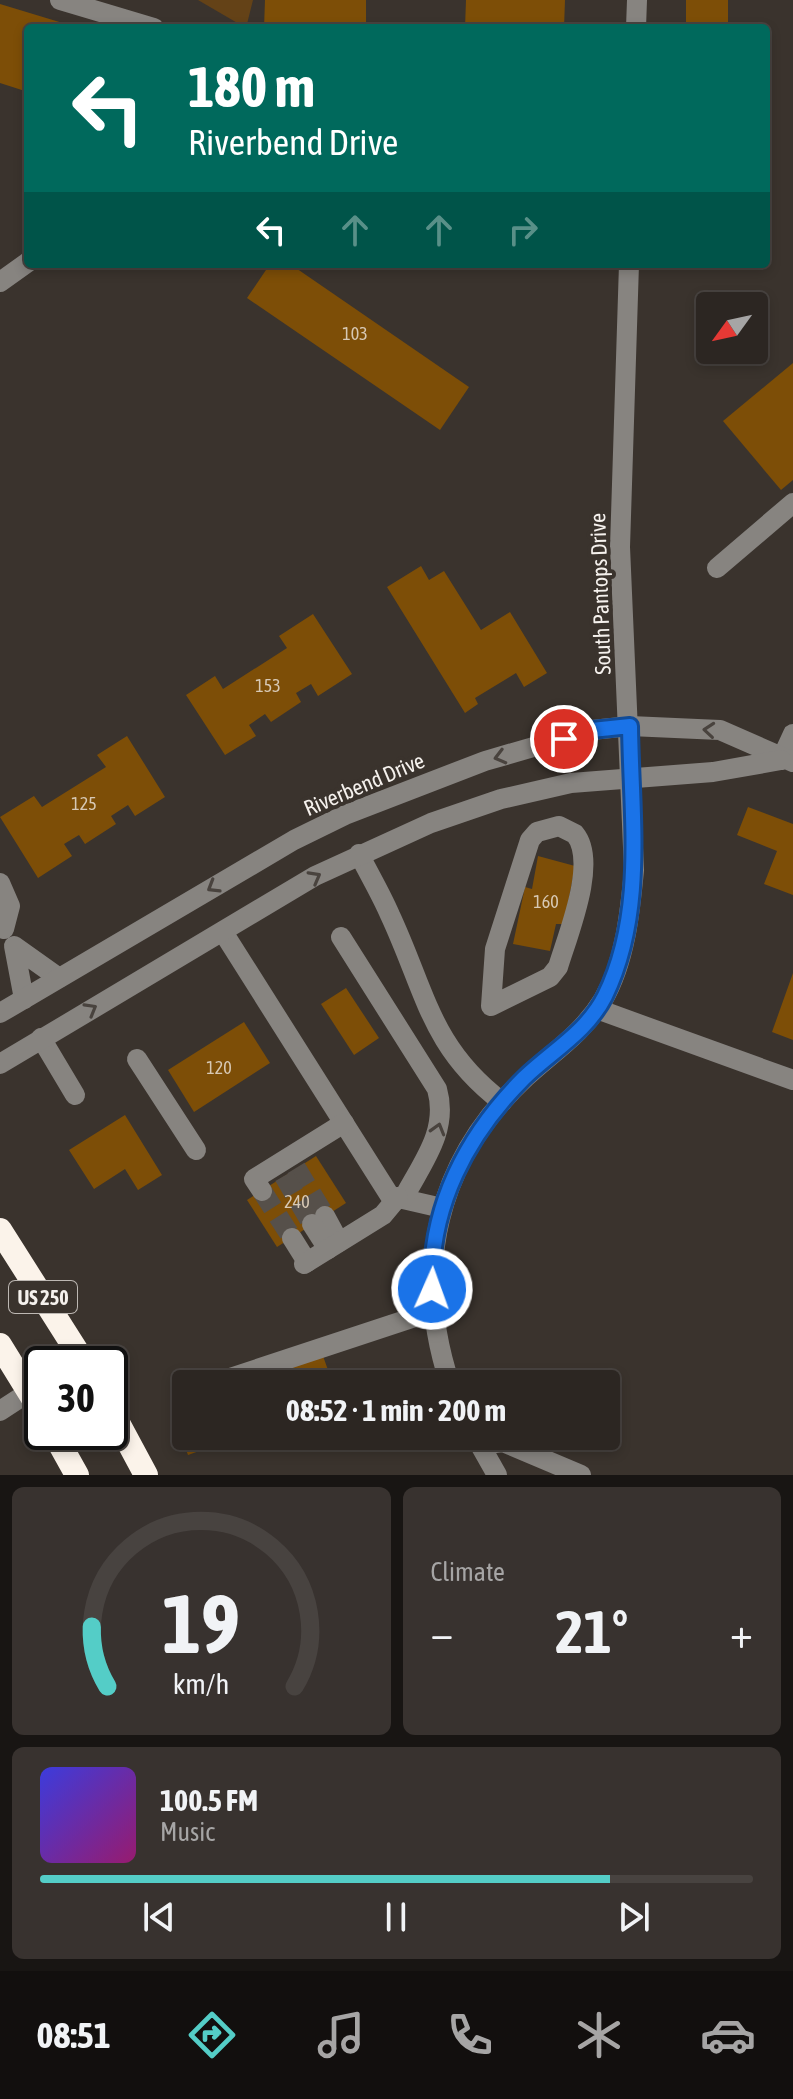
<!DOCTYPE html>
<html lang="en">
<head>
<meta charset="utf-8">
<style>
  :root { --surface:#2c2622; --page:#38322f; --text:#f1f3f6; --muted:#a6a5a5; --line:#484340; --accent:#54cdc7 }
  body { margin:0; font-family:"Asap Condensed",sans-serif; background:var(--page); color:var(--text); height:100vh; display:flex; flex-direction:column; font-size:30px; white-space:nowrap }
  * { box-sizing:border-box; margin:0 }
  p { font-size:26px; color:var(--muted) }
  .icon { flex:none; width:44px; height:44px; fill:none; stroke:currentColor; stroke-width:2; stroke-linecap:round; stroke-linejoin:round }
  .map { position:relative; height:1475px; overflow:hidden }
  .side { display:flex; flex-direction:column; gap:12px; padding:12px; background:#181513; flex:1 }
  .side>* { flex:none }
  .guide { position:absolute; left:24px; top:24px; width:746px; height:244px; border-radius:8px; box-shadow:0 4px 12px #0003,0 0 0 2px var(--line); background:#00695c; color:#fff; overflow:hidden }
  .needle { width:52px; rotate:237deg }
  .tools { position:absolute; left:696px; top:292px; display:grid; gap:16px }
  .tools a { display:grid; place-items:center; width:72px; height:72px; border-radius:8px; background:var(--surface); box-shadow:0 4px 12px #0003,0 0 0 2px var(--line); font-size:40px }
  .speed { position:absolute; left:24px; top:1346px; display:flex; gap:16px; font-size:40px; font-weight:700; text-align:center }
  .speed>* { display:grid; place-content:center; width:104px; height:104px; border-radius:50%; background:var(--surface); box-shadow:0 4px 12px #0003,0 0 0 2px var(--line); line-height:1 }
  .speed .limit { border:4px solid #111; border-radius:12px; background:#fff; color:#111 }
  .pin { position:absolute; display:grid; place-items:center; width:68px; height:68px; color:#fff; margin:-34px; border:4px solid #fff; border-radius:50%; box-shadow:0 2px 8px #0007 }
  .me { position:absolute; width:88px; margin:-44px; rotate:2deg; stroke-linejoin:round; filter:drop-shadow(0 0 6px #0008) }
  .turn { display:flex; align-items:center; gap:28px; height:168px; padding:0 32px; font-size:36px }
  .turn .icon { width:104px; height:104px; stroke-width:2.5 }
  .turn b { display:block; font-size:56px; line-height:68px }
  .lanes { display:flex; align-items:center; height:76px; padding:0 32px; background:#0003; justify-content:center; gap:40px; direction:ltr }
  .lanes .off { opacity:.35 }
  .big { font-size:60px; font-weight:700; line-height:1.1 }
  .side .widget { flex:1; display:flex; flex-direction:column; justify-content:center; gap:12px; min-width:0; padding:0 28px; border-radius:12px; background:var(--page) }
  .side .dial { align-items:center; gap:0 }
  .dial svg { height:208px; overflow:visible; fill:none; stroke:var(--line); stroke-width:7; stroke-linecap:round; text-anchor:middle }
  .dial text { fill:var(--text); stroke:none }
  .song { display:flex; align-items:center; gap:24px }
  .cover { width:96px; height:96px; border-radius:12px; background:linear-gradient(135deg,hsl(240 70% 55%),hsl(320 70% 35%)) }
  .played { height:8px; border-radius:4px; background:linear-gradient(90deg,var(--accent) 80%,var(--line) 80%) }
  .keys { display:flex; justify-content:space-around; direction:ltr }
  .heat { display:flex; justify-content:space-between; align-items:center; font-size:44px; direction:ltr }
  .side .tiles { flex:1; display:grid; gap:12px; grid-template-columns:1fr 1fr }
  .widget:last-child { grid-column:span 2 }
  .trip { position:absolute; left:172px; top:1370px; width:448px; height:80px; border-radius:8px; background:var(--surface); box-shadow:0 4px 12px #0003,0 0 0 2px var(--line); font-weight:700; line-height:80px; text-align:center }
  .tabs { display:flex; height:128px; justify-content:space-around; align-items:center; background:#120f0e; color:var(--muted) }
  .tabs .icon { width:56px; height:56px }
  .tabs .on { color:var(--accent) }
  .tabs b { font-size:36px; color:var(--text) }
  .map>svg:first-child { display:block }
  .green { fill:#644217 }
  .building { fill:#7d4e07 }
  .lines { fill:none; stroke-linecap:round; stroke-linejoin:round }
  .minor-tunnel { stroke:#56504a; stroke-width:20; stroke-dasharray:20 10; stroke-linecap:butt }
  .minor { stroke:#878480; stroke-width:20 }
  .highway { stroke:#fbf3ea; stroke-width:24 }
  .oneway { stroke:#49433e }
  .route-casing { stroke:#114b97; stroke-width:20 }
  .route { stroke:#1a73e8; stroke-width:14 }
  .labels { text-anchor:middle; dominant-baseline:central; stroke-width:8; stroke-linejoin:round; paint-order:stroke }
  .number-label { font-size:18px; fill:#d7c8b4 }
  .shield { fill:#3a332d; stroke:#bdb8b3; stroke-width:2 }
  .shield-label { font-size:20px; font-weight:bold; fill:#f5f1ed }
  .street-label { font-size:22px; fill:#f5f1ed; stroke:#3a332d }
</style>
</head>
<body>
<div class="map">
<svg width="793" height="1475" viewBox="0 0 793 1475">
  <rect width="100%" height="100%" fill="#3a332d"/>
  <path class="green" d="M198,0H253L246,28Z"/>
  <g class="building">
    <path d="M265,0H366V28H264Z"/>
    <path d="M466,0H565L564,28H465Z"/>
    <rect x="686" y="0" width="42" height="28"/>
    <path d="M0,4L66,24L65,28H28V92L0,83Z"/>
    <path d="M270,264H290L469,387L440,430L247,298Z"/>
    <path d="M793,363V480L781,490L723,421Z"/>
    <path d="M421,566L429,580L444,571L481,630L510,612L547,673L524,687L516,673L475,698L478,704L465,713L387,587Z"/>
    <path d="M313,614L352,674L318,696L311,684L296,693L301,702L271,722L265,714L249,725L256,736L225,755L186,695L215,676L223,689L287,648L279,636Z"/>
    <path d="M127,736L165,797L135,816L128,805L111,816L116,824L85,844L79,835L64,844L72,856L38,878L0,817L34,796L42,807L106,767L97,755Z"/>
    <path d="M748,807L793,824V895L764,884L777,851L737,835Z"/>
    <path d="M538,856L575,866L564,924H556L550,951L513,944L525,887L532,889Z"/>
    <path d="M793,973V1040L772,1032Z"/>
    <path d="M346,988L379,1038L354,1055L321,1004Z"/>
    <path d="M244,1022L270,1063L194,1112L168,1070Z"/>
    <path d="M125,1115L162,1175L138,1190L125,1169L94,1189L69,1150Z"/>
    <path d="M316,1156L346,1203L277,1247L247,1200Z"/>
    <path d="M323,1356L333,1384H246Z"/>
    <path d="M186,1415V1436H241L188,1455L175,1419Z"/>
  </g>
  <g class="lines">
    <g class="minor-tunnel">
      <path d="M296,1168L325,1216"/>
      <path d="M284,1176L312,1224"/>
      <path d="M262,1191L292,1238"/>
    </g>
    <g class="minor">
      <path d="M60,0L154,28"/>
      <path d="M636,28L637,0"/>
      <path d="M0,282L28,262"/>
      <path d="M717,568L793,503"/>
      <path d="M781,760L793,734"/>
      <path d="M559,826L575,834C598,862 568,934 558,967L550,977L491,1006L495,949L530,840L537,832Z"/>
      <path d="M359,854C369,874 381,894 390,915C426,992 430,1047 502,1102"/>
      <path d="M0,883L10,906L4,929"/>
      <path d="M223,932L390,1196L442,1208"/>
      <path d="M341,937L437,1089C449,1131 422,1163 403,1199"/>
      <path d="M24,999L14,946L59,978"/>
      <path d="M597,1009L793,1080"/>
      <path d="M0,1013L294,840L345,815L485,761L592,730L630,726L720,730L793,762"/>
      <path d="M41,1038L75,1095"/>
      <path d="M137,1059L196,1150"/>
      <path d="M0,1064L315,876L431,823L501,799L571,783L713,772L781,760"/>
      <path d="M262,1191L254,1179L344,1123"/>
      <path d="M325,1216L339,1242"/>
      <path d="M312,1224L328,1249"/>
      <path d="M292,1238L307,1262"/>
      <path d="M304,1264L383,1215L398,1197"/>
      <path d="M212,1384L433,1311"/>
      <path d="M450,1384C412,1269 436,1161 526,1077C553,1052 583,1033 603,1000C625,962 630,913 634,870L620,547L629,264"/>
      <path d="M0,1411L29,1392"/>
      <path d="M475,1436L497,1475"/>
      <path d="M480,1445L503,1442L581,1475"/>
    </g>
    <g class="highway">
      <path d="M0,1230L85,1364"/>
      <path d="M0,1345L42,1413"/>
      <path d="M110,1408L146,1475"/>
      <path d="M53,1432L77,1475"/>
    </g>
  </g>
  <defs><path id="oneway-chevron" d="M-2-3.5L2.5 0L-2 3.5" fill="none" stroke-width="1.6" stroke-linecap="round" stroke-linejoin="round" transform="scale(2)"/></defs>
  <g class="oneway">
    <use href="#oneway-chevron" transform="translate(709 730) rotate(-175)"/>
    <use href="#oneway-chevron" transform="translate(500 757) rotate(165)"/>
    <use href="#oneway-chevron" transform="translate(315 877) rotate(-29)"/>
    <use href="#oneway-chevron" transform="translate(213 887) rotate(149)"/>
    <use href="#oneway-chevron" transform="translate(91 1009) rotate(-30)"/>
    <use href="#oneway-chevron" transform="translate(438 1129) rotate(-74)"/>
  </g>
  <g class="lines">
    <defs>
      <path id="route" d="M432,1289C429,1207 467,1135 524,1078C552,1051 587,1032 605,996C646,912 631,816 630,726L592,730L564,739"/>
    </defs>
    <use href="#route" class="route-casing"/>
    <use href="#route" class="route"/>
  </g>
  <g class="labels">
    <g class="number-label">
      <text x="355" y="333">103</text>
      <text x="268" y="685">153</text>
      <text x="84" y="803">125</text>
      <text x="546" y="901">160</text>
      <text x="219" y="1067">120</text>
      <text x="297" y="1201">240</text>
    </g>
    <rect class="shield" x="9" y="1281" width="68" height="32" rx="6"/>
    <g class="shield-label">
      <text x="43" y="1297">US 250</text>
    </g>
    <g class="street-label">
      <text transform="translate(600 594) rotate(-92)">South Pantops Drive</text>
      <text transform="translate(364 784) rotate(-23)">Riverbend Drive</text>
    </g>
  </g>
</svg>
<div class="tools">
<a><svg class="needle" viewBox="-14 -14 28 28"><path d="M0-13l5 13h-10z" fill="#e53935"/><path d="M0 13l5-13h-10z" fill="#a6a5a5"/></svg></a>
</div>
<div class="speed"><div class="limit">30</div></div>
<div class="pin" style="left:564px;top:739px;background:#d93025"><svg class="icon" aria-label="arrive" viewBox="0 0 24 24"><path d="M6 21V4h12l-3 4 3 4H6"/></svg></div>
<svg class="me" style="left:432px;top:1289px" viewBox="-20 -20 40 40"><circle r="17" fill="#1a73e8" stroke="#fff" stroke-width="3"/><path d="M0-11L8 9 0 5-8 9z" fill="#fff"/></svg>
<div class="trip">08:52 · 1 min · 200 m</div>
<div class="guide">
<div class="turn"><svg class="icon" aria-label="left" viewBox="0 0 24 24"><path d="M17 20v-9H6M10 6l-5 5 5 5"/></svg><div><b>180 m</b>Riverbend Drive</div></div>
<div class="lanes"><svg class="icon" aria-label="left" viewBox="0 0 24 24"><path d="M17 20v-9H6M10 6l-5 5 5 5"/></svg><svg class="icon off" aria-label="ahead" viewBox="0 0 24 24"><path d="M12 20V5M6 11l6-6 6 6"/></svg><svg class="icon off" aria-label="ahead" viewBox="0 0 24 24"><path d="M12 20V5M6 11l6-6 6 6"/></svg><svg class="icon off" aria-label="right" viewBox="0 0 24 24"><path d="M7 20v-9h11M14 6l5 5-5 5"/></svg></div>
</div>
</div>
<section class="side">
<div class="tiles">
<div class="widget dial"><svg viewBox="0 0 100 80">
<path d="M14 69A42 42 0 1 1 86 69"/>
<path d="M14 69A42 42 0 0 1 8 46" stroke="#54cdc7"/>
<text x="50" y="56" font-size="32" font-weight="700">19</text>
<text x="50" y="72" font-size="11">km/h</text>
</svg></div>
<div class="widget"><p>Climate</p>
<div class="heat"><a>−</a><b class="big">21°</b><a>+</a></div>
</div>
<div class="widget">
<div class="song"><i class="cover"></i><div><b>100.5 FM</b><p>Music</p></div></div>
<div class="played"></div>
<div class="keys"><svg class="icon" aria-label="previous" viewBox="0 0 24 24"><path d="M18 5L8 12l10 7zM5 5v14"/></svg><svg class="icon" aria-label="pause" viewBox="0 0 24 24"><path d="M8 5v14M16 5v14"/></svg><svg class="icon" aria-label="next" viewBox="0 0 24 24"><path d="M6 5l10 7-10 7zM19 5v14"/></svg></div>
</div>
</div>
</section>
<nav class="tabs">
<b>08:51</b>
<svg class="icon on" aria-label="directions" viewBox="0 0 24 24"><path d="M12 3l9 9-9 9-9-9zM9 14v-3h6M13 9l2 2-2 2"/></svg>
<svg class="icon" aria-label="music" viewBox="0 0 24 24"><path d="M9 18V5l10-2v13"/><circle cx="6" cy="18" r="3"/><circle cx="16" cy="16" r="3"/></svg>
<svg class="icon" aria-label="phone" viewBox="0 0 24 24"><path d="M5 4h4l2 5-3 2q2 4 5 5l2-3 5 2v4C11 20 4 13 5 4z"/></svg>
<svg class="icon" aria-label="climate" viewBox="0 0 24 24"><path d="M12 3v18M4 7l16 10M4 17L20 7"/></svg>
<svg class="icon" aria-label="car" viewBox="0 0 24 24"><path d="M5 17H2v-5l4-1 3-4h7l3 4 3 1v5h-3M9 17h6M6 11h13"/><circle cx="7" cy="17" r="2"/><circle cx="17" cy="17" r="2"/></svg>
</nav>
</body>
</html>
